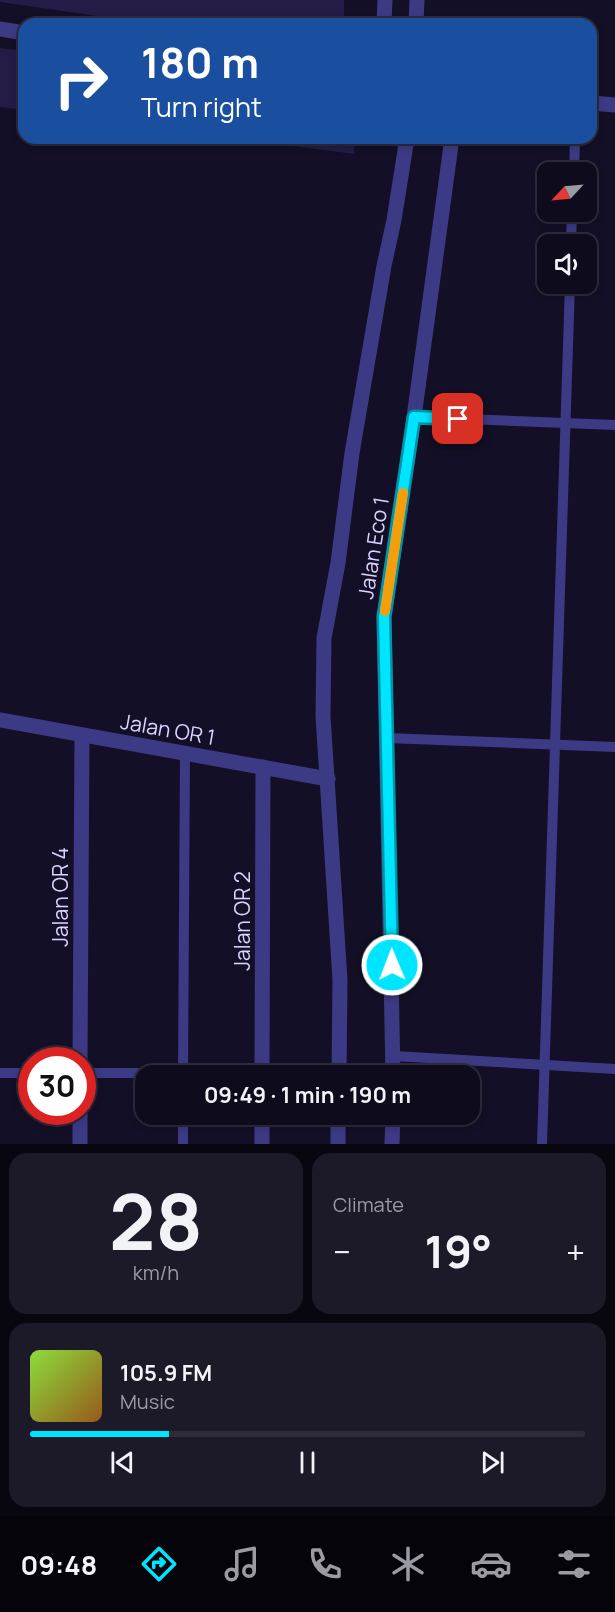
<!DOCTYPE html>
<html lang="en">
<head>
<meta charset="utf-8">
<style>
  :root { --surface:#0e0b1c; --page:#1c1929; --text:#f1f3f6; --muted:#9b9ba3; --line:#2e2b3b; --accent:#00e5ff }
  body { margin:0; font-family:Manrope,sans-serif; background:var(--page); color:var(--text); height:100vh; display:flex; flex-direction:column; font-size:22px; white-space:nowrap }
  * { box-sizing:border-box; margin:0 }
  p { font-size:20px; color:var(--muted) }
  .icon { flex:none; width:33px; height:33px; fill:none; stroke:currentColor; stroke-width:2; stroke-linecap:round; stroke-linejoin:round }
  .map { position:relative; height:1144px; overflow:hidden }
  .details { display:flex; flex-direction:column; gap:9px; padding:9px; background:#08060f; flex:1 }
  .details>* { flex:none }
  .banner { position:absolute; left:18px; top:18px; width:579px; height:126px; border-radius:18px; box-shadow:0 3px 9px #0003,0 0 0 2px var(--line); background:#1a4fa0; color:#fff; overflow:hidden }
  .needle { width:39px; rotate:244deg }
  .controls { position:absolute; left:537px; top:162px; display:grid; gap:12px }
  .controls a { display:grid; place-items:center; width:60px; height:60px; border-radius:12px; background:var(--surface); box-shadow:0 3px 9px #0003,0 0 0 2px var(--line); font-size:30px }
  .speed { position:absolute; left:18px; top:1047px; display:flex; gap:12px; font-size:30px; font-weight:700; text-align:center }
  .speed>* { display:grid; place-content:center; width:78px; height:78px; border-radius:50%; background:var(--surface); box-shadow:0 3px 9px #0003,0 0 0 2px var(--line); line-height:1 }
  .speed .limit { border:9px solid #d22; background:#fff; color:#111 }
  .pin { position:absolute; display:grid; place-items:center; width:51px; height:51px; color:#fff; margin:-26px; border-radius:12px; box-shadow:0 3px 9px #0006 }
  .me { position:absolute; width:66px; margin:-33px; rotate:359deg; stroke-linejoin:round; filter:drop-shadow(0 0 4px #0008) }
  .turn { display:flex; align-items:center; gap:21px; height:126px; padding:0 24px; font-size:27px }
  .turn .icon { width:78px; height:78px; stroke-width:2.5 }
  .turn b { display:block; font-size:42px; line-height:51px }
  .big { font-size:45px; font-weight:700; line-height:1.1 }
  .details .tile { flex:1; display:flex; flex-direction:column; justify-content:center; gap:9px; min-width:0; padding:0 21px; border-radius:18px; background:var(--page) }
  .details .dial { align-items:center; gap:0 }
  .dial b { font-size:78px; line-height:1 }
  .song { display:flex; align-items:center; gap:18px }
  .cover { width:72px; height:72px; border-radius:9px; background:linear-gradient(135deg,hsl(90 70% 55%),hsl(30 70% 35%)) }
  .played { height:6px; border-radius:3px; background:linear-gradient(90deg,var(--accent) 25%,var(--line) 25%) }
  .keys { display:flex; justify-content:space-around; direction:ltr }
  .heat { display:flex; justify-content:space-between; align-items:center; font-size:33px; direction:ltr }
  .details .tiles { flex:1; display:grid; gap:9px; grid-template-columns:1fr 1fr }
  .tile:last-child { grid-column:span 2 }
  .trip { position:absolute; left:135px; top:1065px; width:345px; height:60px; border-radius:18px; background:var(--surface); box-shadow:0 3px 9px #0003,0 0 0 2px var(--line); font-weight:700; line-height:60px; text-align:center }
  .tabs { display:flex; height:96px; justify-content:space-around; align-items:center; background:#06040b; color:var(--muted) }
  .tabs .icon { width:42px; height:42px }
  .tabs .active { color:var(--accent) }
  .tabs b { font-size:27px; color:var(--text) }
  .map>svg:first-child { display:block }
  .building { fill:#241b47 }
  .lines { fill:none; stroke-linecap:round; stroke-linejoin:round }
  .lane { stroke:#3d3a85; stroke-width:10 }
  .street { stroke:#3d3a85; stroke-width:15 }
  .route-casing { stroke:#0095a6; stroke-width:15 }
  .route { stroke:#00e5ff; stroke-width:10 }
  .slow { stroke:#f59e0b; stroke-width:10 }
  .labels { text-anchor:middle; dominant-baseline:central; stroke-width:6; stroke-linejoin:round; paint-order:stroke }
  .street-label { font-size:21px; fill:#d9d4ff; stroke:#130f26 }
</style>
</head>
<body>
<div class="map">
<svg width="615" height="1144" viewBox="0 0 615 1144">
  <rect width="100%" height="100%" fill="#130f26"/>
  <g class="building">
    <path d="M0,0H344V24H153L0,2Z"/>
    <path d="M0,48L24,51V110L0,107Z"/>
    <path d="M241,138H354V154L241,139Z"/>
  </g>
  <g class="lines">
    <g class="lane">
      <path d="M574,172L575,138"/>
      <path d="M571,244L572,212"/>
      <path d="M414,417L615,425"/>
      <path d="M387,738L615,747"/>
      <path d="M394,1056L615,1069"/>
      <path d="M0,1073H32"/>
      <path d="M82,1073H262"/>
      <path d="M183,1076L185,753"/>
      <path d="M183,1144V1114"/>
      <path d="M542,1144L570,284"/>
    </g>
    <g class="street">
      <path d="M384,24L385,0"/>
      <path d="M416,24L417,0"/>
      <path d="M0,29L24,33"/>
      <path d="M591,103L615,105"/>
      <path d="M0,720L328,779"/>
      <path d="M80,1060L82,735"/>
      <path d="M262,1076L263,767"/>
      <path d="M339,1076L340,980L323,716L324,638L338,563L352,453L384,266L394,220L407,138"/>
      <path d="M393,1076L384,617L414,417L452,138"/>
      <path d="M80,1144V1112"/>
      <path d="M262,1144V1114"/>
      <path d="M338,1144V1114"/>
      <path d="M392,1144L393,1114"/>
    </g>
  </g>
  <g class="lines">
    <defs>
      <path id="route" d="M392,965L384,617L414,417L458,419"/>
    </defs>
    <use href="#route" class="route-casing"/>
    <use href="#route" class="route"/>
    <path class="slow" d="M385,611L403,493"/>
  </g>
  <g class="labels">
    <g class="street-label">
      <text transform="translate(373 548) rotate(-81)">Jalan Eco 1</text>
      <text transform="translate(168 729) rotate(10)">Jalan OR 1</text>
      <text transform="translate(60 897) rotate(-90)">Jalan OR 4</text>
      <text transform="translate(242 921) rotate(-90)">Jalan OR 2</text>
    </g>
  </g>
</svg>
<div class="controls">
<a><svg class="needle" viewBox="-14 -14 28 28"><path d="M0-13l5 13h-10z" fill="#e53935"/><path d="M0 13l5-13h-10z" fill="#9b9ba3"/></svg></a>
<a><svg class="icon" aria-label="sound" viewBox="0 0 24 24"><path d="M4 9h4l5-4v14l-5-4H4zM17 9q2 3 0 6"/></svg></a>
</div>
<div class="speed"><div class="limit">30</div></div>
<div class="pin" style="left:458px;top:419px;background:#d93025"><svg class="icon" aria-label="arrive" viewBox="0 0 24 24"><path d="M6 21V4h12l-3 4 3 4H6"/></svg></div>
<svg class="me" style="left:392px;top:965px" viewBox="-20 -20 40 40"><circle r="17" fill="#00e5ff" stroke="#fff" stroke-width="3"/><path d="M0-11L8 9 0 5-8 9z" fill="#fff"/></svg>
<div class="trip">09:49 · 1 min · 190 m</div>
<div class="banner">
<div class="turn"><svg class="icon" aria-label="right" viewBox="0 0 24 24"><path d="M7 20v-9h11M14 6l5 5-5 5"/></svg><div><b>180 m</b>Turn right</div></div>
</div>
</div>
<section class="details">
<div class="tiles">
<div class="tile dial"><b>28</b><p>km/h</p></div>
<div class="tile"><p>Climate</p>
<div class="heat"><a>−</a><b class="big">19°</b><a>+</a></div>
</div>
<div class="tile">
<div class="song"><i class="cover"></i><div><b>105.9 FM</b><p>Music</p></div></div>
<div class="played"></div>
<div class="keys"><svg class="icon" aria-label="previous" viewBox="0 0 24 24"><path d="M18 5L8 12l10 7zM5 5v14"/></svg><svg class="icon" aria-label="pause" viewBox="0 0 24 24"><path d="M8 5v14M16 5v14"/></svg><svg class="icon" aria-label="next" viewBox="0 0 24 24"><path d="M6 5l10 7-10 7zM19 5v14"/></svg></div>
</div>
</div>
</section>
<nav class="tabs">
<b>09:48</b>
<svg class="icon active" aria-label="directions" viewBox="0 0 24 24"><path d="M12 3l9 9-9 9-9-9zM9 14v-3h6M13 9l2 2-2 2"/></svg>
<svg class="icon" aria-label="music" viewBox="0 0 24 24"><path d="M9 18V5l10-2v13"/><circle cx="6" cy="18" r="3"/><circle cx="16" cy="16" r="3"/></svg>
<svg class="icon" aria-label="phone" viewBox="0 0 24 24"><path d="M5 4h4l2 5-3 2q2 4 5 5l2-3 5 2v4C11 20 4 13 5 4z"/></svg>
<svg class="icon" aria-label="climate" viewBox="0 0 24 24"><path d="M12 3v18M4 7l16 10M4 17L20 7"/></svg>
<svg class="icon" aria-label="car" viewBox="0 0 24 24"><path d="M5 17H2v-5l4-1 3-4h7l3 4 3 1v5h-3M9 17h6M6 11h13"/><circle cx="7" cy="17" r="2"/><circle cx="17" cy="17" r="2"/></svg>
<svg class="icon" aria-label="filters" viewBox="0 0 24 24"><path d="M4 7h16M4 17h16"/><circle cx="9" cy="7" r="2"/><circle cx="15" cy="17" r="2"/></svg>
</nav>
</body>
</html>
